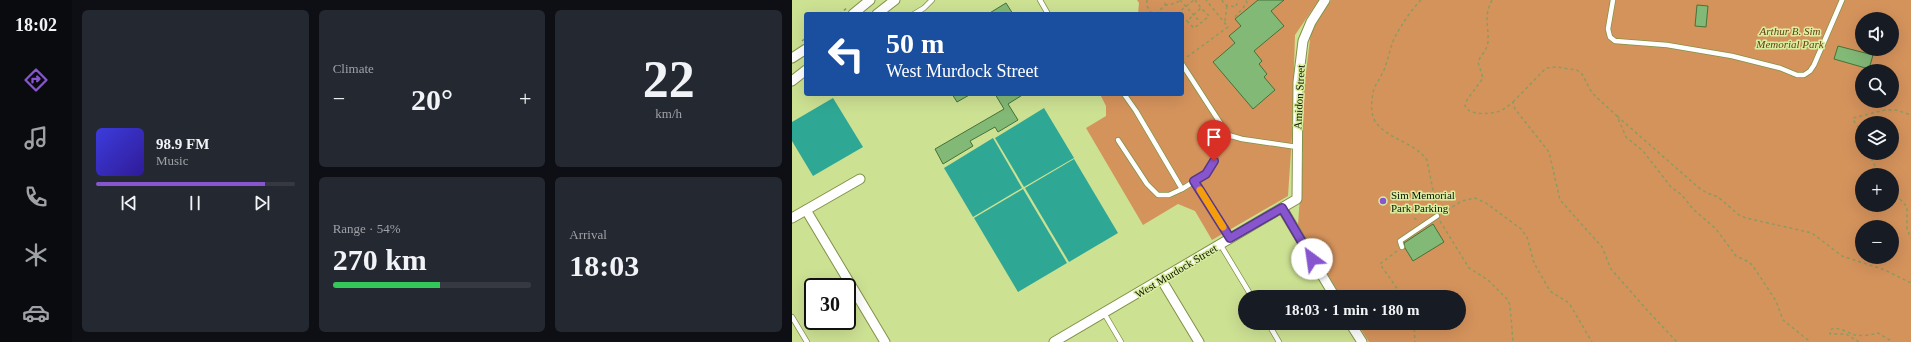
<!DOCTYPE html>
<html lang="en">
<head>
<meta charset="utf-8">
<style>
  :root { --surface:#171b24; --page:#242831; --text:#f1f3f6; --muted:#9ea1a6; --line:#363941; --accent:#8755cd }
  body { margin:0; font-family:"Times New Roman",serif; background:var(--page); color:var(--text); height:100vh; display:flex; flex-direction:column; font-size:15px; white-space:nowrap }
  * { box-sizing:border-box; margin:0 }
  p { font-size:13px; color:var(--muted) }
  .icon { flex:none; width:22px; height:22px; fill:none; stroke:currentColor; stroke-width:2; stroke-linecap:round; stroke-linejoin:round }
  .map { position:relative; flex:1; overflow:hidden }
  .sheet { display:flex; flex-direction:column; gap:10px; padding:10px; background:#0d0f14; width:720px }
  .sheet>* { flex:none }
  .banner { position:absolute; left:12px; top:12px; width:380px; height:84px; border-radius:4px; box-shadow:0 4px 16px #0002; background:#1a4fa0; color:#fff; overflow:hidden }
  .tools { position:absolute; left:1063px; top:12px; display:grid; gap:8px }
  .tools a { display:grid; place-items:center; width:44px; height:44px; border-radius:50%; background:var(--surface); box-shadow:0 4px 16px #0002; font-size:20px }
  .speed { position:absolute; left:12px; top:278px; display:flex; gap:8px; font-size:20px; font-weight:700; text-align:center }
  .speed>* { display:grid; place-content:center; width:52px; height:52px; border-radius:50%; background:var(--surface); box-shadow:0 4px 16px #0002; line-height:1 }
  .speed .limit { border:2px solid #111; border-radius:6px; background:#fff; color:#111 }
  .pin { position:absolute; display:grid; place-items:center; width:34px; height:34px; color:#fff; margin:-41px -17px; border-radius:50% 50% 50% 0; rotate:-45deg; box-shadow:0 0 4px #0007 }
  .pin .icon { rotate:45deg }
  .me { position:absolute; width:44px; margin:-22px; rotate:329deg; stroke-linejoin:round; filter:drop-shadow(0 0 3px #0008) }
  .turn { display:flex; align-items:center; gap:14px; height:84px; padding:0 16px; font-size:18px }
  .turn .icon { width:52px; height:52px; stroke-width:2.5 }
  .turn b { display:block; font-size:28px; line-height:34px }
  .big { font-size:30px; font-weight:700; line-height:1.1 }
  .sheet .widget { flex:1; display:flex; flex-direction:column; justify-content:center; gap:6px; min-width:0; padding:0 14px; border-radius:6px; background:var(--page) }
  .sheet .dial { align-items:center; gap:0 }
  .dial b { font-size:52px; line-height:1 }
  .song { display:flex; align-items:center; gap:12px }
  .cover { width:48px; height:48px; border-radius:6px; background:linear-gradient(135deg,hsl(240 70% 55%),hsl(250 70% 35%)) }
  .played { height:4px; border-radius:2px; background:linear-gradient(90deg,var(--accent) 85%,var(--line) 85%) }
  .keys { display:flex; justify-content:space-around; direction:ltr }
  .heat { display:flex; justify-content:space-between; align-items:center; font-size:22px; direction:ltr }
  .charge { height:6px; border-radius:3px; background:linear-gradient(90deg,#34c759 54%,var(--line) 0) }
  .sheet .tiles { flex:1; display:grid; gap:10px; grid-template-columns:repeat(3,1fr) }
  .widget:first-child { grid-row:span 2 }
  .trip { position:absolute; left:446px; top:290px; width:228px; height:40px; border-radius:20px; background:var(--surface); box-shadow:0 4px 16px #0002; font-weight:700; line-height:40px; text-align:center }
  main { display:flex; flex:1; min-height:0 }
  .tabs { display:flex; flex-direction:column; width:72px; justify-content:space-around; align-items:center; background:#090b0e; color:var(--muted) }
  .tabs .icon { width:28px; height:28px }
  .tabs .selected { color:var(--accent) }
  .tabs b { font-size:18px; color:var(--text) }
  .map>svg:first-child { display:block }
  .green { fill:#d5935c; fill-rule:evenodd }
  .water { fill:#2ea895 }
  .building { fill:#83b977; stroke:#437338 }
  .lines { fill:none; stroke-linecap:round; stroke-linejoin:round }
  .lane-casing { stroke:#819247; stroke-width:6 }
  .street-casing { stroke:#819247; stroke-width:11 }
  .path { stroke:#8c9b61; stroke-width:1.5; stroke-dasharray:3 3; stroke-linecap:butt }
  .lane { stroke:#fff; stroke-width:4.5 }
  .street { stroke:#fff; stroke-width:9 }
  .route-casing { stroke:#583785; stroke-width:10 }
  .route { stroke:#8755cd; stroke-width:7 }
  .slow { stroke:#f59e0b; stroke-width:7 }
  .poi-dot { fill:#8755cd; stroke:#daeea0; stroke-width:1.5 }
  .labels { text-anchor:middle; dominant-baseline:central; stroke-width:3; stroke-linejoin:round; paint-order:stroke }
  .park-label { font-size:11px; font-style:italic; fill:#683c11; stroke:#daeea0 }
  .street-label { font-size:11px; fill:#0d1200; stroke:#daeea0 }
  .poi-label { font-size:11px; fill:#0d1200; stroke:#daeea0; text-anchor:start }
</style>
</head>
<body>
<main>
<nav class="tabs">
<b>18:02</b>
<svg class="icon selected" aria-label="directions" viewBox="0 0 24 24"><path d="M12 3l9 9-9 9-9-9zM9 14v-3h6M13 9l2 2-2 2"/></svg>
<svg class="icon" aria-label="music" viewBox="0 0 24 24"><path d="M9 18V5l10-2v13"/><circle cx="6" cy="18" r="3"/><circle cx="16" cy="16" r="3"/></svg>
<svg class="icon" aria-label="phone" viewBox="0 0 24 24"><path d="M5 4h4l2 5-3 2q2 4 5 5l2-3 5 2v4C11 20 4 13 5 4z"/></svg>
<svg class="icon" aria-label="climate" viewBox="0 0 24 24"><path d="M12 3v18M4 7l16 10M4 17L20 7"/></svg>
<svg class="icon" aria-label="car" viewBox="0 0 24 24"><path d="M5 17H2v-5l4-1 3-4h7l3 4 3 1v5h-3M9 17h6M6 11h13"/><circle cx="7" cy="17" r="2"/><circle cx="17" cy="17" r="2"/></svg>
</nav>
<section class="sheet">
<div class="tiles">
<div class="widget">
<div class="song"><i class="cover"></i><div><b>98.9 FM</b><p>Music</p></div></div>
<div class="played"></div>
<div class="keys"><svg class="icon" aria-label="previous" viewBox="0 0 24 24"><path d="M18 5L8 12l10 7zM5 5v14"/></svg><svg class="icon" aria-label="pause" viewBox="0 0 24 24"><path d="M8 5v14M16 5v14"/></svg><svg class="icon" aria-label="next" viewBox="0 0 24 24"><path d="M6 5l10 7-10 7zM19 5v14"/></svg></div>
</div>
<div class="widget"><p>Climate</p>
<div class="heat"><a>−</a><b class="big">20°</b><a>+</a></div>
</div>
<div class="widget dial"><b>22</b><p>km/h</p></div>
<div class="widget"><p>Range · 54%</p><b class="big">270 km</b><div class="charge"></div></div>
<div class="widget"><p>Arrival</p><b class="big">18:03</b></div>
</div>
</section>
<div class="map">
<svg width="1119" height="342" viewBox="0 0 1119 342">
  <rect width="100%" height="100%" fill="#cde193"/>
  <g class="green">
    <path d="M345,0H527L503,35L500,136L496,196L420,240L403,211L386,204L351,225L294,128L314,116V106L308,94H390V14H346L347,3Z"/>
    <path d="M539,0H1119V342H577L565,323H667V297H549L506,225L511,152L505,147L519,31ZM1070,19H1100V49H1070ZM1070,71H1100V101H1070ZM1070,123H1100V153H1070ZM1070,175H1100V205H1070ZM1070,227H1100V257H1070Z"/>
  </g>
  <g class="water">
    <path d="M41,98L71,147L21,176L0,141V122Z"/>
    <path d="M252,108L282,158L232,187L203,138Z"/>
    <path d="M201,138L230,188L181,217L152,168Z"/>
    <path d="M282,159L326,233L277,262L233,188Z"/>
    <path d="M231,189L275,263L226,292L182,218Z"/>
  </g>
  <g class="building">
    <path d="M466,0H492L479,11L492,26L462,51L470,61L467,64L475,74L472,77L483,90L461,109L421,62L443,43L437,36L449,26L443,19Z"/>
    <path d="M214,3L221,14H196Z"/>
    <path d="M905,5L916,6L914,27L903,26Z"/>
    <path d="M1046,46L1081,55L1077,69L1042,59Z"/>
    <path d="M160,94H179L165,102Z"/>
    <path d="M203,94H232L216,104L226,120L206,132L203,127L178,141L181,146L151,164L143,149L212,109Z"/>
    <path d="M641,224L652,242L621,261L613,248L612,243Z"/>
  </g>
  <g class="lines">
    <defs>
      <g id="lane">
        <path d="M248,0L256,14"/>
        <path d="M821,0L816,29L818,37L823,41L875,45L940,56L988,68L1005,75H1012L1018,71L1022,65L1050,0"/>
        <path d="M122,14L132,8L140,0"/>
        <path d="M390,64L436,135L450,139L505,147"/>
        <path d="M332,94L344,111L390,189L414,174L436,135"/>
        <path d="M326,140L355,184L366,195H377L390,189"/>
        <path d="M403,181L438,238"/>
        <path d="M428,244L460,297"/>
        <path d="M610,247L608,241L645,216"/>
        <path d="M312,313L329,342"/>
        <path d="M0,317L15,342"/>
        <path d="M476,323L487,342"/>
      </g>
      <g id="street">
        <path d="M61,14L78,0"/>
        <path d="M85,14L103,0"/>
        <path d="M0,58L14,49"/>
        <path d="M0,81L14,70"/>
        <path d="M490,208L543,297"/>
        <path d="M14,210L93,342"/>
        <path d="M0,218L68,179"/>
        <path d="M369,279L407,342"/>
        <path d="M558,323L570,342"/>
        <path d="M262,342L505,199L506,82L511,41L519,22L533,0"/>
      </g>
    </defs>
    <use href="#lane" class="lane-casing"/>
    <use href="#street" class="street-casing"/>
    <g class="path">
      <path d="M355,0V6L360,14"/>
      <path d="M388,0C395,8 402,15 409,23L417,16L409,8L395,21L402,28L409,23"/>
      <path d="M403,0L409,8"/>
      <path d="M430,0L433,5L444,7L446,0"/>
      <path d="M629,0C619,10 610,24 603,37C597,49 596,63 590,74C587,81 582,86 581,93C579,104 578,117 586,125C599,140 623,143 635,160L645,210"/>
      <path d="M700,0C691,18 697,24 696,42C695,50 689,55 686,62L691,78L675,100L673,106C677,116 699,114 708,111C713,109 717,105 721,102L723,109L757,152L768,200L810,247L819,269L854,309L885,342"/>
      <path d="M373,5H378L388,1"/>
      <path d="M47,14L55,8"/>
      <path d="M364,14L373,5L374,0"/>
      <path d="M389,14L387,12L402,0"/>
      <path d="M390,16L395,21"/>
      <path d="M443,17L455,3L454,0"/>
      <path d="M433,21L435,5"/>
      <path d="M10,41L14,38"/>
      <path d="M395,57L436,27L414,0"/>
      <path d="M721,102L754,68L764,67L785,70L790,74L800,93L825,116L834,137L851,151L879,187L890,195L901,209L924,229L944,256L957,262L961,266L984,301L991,320C1000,327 1009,335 1019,342"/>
      <path d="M825,116L907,188L915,193L926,197L947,215L954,218L1020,233L1050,256L1093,270L1119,283"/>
      <path d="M1070,133L1062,121L1061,118L1093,110H1104L1119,115"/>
      <path d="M1076,153L1088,175"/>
      <path d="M1100,190L1115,207V229L1119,238"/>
      <path d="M650,213L670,201L683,198L694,203L729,229L735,237L742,263L758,291L777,303L800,342"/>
      <path d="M622,218L627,221"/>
      <path d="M648,221L677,268L696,280L715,299L718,305L721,342"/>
      <path d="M605,251L588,264L611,297"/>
      <path d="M622,323L623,342"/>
      <path d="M1067,342L1054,334H1038V330C1046,325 1055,333 1063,335C1070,336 1079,335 1086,333L1101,342"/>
    </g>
    <use href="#lane" class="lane"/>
    <use href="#street" class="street"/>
  </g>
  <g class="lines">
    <defs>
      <path id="route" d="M422,161L414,174L402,181L438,238L490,208L520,259"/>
    </defs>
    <use href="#route" class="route-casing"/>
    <use href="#route" class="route"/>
    <path class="slow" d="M408,190L431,227"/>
  </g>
  <circle class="poi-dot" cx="591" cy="201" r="4"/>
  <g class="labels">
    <g class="park-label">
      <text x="998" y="31">Arthur B. Sim<tspan x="998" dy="13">Memorial Park</tspan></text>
    </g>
    <g class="street-label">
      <text transform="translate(507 97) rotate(-87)">Amidon Street</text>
      <text transform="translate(384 271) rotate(-31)">West Murdock Street</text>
    </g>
    <g class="poi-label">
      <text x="599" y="195">Sim Memorial<tspan x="599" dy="13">Park Parking</tspan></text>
    </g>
  </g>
</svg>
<div class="tools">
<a><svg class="icon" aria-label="sound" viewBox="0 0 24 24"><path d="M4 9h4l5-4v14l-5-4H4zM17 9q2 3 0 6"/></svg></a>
<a><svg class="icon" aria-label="search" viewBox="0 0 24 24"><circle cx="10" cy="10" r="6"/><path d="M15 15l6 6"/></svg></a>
<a><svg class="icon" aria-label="layers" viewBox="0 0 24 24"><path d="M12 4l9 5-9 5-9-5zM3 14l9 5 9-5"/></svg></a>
<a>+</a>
<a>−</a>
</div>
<div class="speed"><div class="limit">30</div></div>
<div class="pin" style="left:422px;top:161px;background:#d93025"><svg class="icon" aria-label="arrive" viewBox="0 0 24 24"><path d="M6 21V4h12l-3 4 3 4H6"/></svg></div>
<svg class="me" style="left:520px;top:259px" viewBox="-20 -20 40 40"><circle r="19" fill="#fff"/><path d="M0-13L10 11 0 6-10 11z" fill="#8755cd"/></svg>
<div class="trip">18:03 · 1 min · 180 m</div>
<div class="banner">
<div class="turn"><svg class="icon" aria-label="left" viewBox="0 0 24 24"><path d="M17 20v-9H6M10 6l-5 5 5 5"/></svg><div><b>50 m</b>West Murdock Street</div></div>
</div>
</div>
</main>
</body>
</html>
